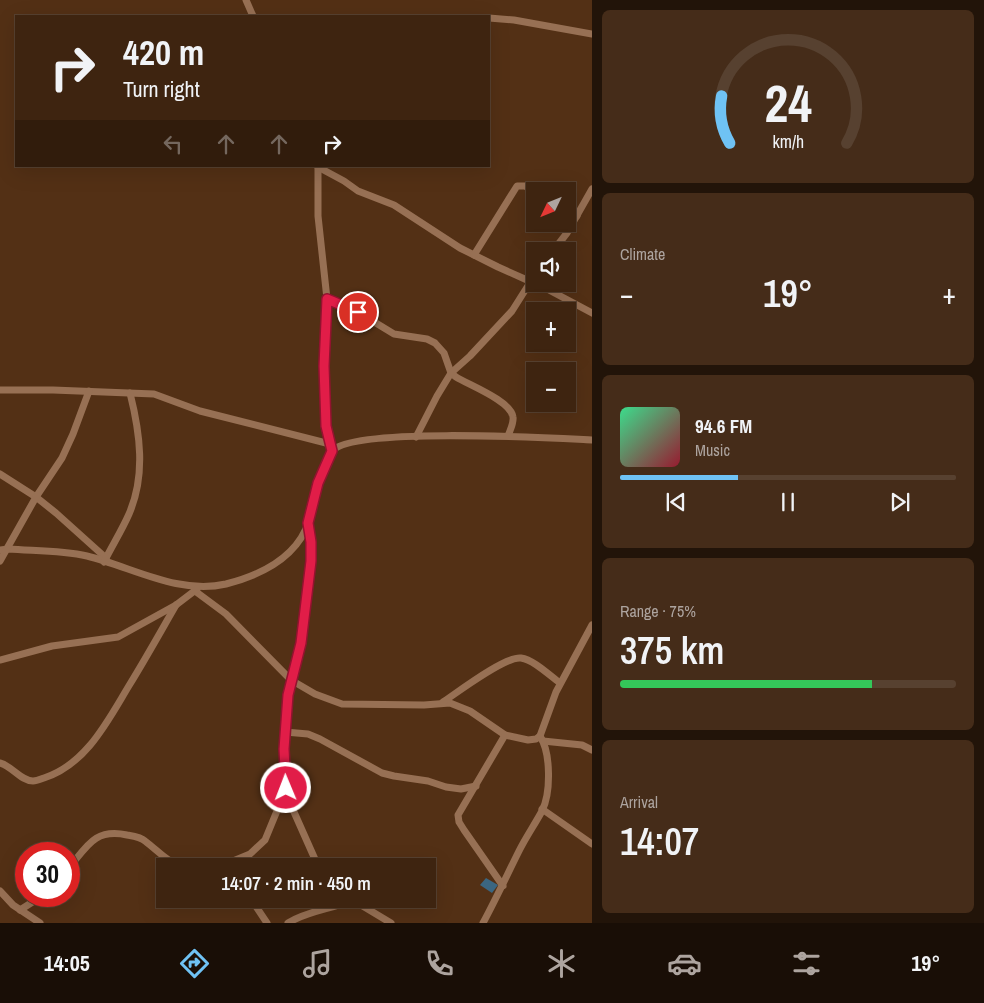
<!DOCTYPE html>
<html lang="en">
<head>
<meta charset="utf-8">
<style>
  :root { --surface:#3e2410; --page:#452c19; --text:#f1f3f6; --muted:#ada49f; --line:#574130; --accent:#6fc2f4 }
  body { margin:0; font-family:"Archivo Narrow",sans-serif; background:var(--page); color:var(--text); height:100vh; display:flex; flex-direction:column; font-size:19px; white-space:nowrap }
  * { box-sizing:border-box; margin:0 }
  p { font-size:16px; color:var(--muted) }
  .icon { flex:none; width:28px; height:28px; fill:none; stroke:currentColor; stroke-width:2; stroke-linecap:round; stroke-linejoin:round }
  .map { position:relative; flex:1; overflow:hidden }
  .details { display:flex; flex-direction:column; gap:10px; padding:10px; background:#221409; width:392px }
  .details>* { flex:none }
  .guide { position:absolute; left:15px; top:15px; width:475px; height:152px; border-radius:0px; box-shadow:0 5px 20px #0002,0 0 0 1px var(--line); background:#3e2410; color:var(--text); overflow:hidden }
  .needle { width:32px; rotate:227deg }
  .tools { position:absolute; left:526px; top:182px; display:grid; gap:10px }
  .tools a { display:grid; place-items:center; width:50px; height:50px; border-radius:0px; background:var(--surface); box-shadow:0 5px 20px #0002,0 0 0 1px var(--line); font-size:25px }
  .speed { position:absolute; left:15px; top:842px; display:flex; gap:10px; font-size:25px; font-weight:700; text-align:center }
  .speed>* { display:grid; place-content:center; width:65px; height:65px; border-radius:50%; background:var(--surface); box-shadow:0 5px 20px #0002,0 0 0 1px var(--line); line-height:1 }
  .speed .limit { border:8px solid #d22; background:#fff; color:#111 }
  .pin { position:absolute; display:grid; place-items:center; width:42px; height:42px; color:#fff; margin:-21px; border:2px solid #fff; border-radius:50%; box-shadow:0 1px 5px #0007 }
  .me { position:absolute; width:55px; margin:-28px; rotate:359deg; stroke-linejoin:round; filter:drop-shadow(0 0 4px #0008) }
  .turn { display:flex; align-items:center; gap:18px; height:105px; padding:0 25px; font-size:22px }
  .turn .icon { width:65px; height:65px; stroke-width:2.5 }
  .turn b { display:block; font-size:35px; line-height:42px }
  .lanes { display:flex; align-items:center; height:48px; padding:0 25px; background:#0003; justify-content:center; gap:25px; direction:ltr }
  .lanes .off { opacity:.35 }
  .big { font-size:38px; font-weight:600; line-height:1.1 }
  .details .widget { flex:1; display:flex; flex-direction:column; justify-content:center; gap:8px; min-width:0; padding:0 18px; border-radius:8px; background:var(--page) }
  .details .dial { align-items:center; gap:0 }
  .dial svg { height:130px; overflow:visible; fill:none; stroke:var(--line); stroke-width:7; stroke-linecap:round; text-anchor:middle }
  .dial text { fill:var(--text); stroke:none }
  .song { display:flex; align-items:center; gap:15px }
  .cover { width:60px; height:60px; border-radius:8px; background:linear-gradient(135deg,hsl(150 70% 55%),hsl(350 70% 35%)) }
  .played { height:5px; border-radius:2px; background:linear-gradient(90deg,var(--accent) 35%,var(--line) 35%) }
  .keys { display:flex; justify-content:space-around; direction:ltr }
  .heat { display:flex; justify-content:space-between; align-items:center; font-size:28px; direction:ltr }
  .charge { height:8px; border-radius:4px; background:linear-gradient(90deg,#34c759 75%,var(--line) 0) }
  .trip { position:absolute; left:156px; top:858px; width:280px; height:50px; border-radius:0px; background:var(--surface); box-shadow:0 5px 20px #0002,0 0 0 1px var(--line); font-weight:600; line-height:50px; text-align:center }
  .menu { display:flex; height:80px; justify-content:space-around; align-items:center; background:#190e06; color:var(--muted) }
  .menu .icon { width:35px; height:35px }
  .menu .active { color:var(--accent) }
  .menu b { font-size:22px; color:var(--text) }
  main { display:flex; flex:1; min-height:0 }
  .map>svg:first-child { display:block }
  .building { fill:#3b6681 }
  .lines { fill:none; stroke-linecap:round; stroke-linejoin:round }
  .street { stroke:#977054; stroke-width:7 }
  .route-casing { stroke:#92132f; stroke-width:12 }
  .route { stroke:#e11d48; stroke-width:9 }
</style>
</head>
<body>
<main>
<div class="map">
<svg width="592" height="923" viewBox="0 0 592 923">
  <rect width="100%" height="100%" fill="#533015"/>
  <path class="building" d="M486,878L498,885L492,893L480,885Z"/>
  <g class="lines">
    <g class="street">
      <path d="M246,0L253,16"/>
      <path d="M489,18L514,20L592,34"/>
      <path d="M318,166V216L327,299L324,366L326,426L331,448"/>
      <path d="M318,167L344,181L358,191L394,205L460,248L498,267L527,280L535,281"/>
      <path d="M568,211L577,216"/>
      <path d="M553,251L567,233L592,189"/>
      <path d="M474,255L517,186H525L535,192"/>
      <path d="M540,284L549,290L592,313"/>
      <path d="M327,299L348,306L394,334L427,339L435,343L444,353L451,373L456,377C469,385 511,401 513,417C514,423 510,430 508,436"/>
      <path d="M0,390H53L154,394L200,411L330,444"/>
      <path d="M416,437L437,396L451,373L470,356L512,311L531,281"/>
      <path d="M0,474L36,497L56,513L106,558"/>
      <path d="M308,524L311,542V561L301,643L288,695L284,749L286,794L318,866"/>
      <path d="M0,550L8,549C34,551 61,550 87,556C132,567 178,595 226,584C261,575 297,558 309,521C313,507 315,491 321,477C324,469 326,456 333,450C358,427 550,438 592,440"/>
      <path d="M0,561L36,497L62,458L73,434L89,391"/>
      <path d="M104,562C112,546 122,530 129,514C146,475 140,433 130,393"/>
      <path d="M195,591L226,614L291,680L315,694L342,704L424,705L450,703L470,711L505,735L528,740L536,739L540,736L556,692L592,625"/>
      <path d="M0,660L52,646L118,637L176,605L197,589"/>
      <path d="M443,702C458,692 505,656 521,658C534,660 549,675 560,683"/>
      <path d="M285,732L308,734L320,739L382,773L394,776L428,781L446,787L461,789L476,786"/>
      <path d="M543,741L582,745L592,750"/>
      <path d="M0,763C12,766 21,781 33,781C37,781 41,779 44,778C87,764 108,720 130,684C146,658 161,631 176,605"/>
      <path d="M542,809L592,844"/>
      <path d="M221,866L250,854L265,840L286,789"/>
      <path d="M69,868C87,846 95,828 127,835C133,836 141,837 145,841C157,850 165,860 179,866"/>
      <path d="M503,886L464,830L459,822L458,815L505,735"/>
      <path d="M0,891L13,905L40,923"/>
      <path d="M251,899L267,923"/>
      <path d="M351,899L391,923"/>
      <path d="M20,910L42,896"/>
      <path d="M288,923C307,911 332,909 353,900"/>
      <path d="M483,923C496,899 507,875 519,851C526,837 535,824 542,811C551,793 551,753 540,736"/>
    </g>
  </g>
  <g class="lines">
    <defs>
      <path id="route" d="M286,788L284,749L288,695L301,643L311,561V542L308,523L318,483L332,451L326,426L324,366L327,299L358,312"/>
    </defs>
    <use href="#route" class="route-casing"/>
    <use href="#route" class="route"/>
  </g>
</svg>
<div class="tools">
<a><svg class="needle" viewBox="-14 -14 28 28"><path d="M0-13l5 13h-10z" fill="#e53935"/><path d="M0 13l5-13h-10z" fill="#ada49f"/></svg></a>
<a><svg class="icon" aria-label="sound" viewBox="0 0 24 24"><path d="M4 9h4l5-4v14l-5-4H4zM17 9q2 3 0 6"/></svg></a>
<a>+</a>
<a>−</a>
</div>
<div class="speed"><div class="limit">30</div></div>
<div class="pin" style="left:358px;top:312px;background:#d93025"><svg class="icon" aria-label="arrive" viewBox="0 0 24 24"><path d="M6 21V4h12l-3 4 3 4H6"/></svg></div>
<svg class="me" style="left:286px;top:788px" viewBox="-20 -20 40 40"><circle r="17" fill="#e11d48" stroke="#fff" stroke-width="3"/><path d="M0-11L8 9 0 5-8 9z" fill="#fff"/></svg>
<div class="trip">14:07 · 2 min · 450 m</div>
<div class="guide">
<div class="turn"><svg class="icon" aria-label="right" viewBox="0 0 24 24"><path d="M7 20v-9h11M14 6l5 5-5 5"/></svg><div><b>420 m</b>Turn right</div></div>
<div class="lanes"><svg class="icon off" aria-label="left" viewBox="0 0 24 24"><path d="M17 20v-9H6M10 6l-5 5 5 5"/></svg><svg class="icon off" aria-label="ahead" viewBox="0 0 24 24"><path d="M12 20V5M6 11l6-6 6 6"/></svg><svg class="icon off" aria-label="ahead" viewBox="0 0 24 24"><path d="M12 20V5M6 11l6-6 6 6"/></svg><svg class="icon" aria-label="right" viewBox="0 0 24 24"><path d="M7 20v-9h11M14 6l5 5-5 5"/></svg></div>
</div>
</div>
<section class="details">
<div class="widget dial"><svg viewBox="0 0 100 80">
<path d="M14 69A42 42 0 1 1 86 69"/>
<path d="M14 69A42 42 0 0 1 9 40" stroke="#6fc2f4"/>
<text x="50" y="56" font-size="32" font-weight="700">24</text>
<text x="50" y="72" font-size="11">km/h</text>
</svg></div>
<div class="widget"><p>Climate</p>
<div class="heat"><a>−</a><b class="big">19°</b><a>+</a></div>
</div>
<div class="widget">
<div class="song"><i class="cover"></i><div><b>94.6 FM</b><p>Music</p></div></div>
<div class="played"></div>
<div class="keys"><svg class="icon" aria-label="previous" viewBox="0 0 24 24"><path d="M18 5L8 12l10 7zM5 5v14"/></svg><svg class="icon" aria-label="pause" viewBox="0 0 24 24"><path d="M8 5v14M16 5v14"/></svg><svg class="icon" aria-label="next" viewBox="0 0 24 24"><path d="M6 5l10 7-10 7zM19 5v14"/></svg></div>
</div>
<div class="widget"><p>Range · 75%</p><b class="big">375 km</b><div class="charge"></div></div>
<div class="widget"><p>Arrival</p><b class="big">14:07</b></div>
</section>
</main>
<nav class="menu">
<b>14:05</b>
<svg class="icon active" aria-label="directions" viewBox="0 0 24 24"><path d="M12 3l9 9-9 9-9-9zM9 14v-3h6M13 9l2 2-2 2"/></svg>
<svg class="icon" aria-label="music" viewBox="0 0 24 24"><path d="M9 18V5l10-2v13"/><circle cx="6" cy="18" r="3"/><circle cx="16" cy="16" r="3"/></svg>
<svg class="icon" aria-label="phone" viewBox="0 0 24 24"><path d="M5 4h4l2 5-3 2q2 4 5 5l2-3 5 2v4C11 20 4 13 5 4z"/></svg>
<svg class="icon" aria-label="climate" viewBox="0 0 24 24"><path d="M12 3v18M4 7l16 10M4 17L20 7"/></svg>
<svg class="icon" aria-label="car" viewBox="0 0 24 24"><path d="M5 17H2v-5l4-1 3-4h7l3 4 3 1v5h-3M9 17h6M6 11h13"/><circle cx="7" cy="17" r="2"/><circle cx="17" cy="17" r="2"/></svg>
<svg class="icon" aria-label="filters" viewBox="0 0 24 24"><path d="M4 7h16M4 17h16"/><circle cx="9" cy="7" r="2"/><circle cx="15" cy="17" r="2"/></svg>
<b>19°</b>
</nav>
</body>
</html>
